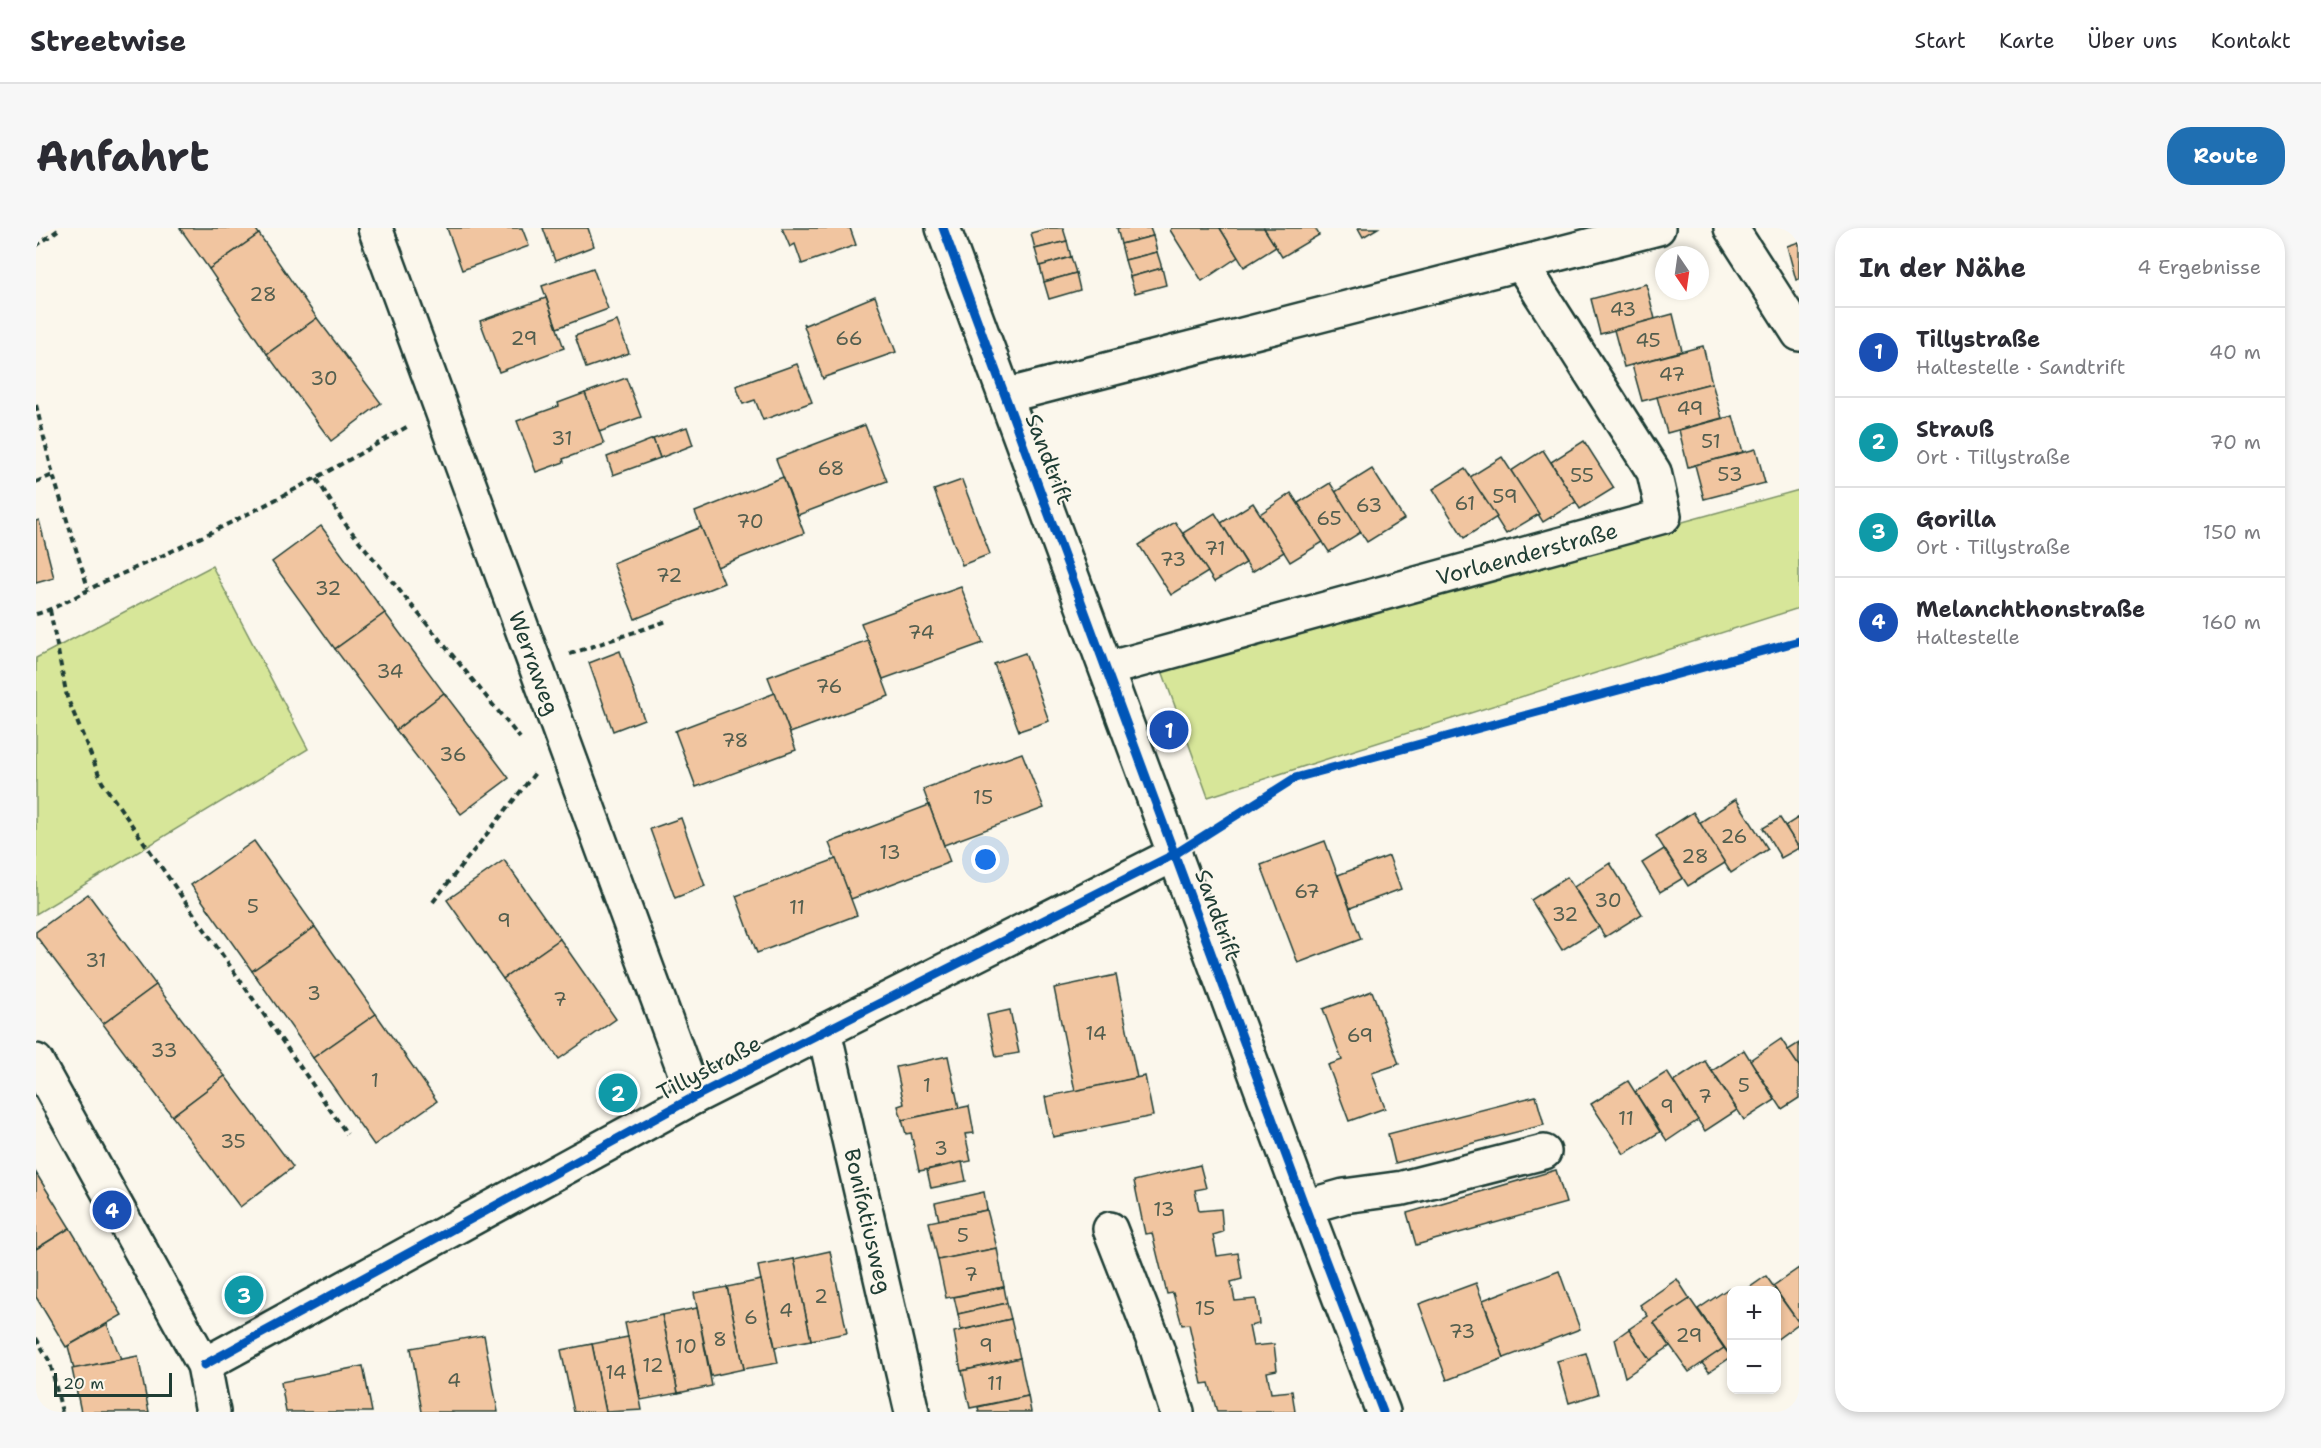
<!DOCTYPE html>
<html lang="de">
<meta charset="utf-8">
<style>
body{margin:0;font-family:"Shantell Sans",sans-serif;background:#f7f7f7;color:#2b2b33}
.controls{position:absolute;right:18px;bottom:18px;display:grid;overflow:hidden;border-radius:12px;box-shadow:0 3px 9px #0003}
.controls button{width:54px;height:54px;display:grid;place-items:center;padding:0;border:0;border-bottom:2px solid #e1e1e2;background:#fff;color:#2b2b33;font:30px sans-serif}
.compass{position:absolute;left:1619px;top:18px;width:54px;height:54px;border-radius:50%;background:#fff;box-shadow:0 3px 9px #0003;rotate:167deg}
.scale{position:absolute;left:18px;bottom:15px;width:118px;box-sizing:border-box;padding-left:6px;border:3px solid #1f3d34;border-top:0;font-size:16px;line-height:21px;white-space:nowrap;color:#1f3d34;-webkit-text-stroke:4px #fbf7ec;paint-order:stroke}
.you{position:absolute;left:950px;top:632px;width:21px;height:21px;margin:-15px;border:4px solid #fff;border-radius:50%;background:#1a73e8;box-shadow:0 0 0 9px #1a73e833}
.badge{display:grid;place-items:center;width:39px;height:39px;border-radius:50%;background:#1f6fb2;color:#fff;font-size:20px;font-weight:700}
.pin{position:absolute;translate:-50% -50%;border:3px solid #fff;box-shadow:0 2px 6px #0006}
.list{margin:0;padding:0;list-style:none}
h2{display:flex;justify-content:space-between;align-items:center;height:78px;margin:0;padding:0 24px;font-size:26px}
h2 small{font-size:20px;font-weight:400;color:#7c7c81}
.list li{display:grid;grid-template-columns:39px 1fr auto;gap:18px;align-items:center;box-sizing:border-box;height:90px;padding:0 24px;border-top:2px solid #e1e1e2}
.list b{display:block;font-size:22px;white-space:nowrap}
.list p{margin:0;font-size:20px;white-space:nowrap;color:#7c7c81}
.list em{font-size:20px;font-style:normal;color:#7c7c81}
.map{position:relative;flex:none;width:1763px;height:1184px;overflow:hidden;border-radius:24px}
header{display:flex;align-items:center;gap:36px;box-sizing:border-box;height:84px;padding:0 30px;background:#fff;border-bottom:2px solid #e1e1e2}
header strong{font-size:28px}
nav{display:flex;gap:33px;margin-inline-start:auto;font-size:21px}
.intro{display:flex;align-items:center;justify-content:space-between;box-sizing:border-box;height:144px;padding:0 36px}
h1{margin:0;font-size:42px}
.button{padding:15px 27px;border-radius:24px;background:#1f6fb2;color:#fff;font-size:21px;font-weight:700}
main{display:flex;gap:36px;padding:0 36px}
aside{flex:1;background:#fff;border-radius:24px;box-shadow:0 3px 9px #0003}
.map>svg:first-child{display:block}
.green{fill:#d7e699;stroke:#7b9266;stroke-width:1.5}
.building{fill:#f1c5a0;stroke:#1f3d34;stroke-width:1.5}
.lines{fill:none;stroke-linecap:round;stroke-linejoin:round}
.minor-casing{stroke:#1f3d34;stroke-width:38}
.path{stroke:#1f3d34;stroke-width:4;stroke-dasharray:6 4.5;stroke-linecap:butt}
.minor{stroke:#fbf7ec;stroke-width:33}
.cycleway-casing{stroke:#fbf7ec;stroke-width:13}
.cycleway{stroke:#0057b8;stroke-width:9}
.labels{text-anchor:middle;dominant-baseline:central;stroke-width:4.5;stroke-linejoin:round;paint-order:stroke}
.number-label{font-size:20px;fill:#545f4f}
.street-label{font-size:22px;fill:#1f3d34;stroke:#fbf7ec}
</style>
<header>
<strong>Streetwise</strong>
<nav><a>Start</a><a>Karte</a><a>Über uns</a><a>Kontakt</a></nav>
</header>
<div class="intro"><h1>Anfahrt</h1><a class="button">Route</a></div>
<main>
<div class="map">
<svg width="1763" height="1184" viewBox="0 0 1763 1184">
<rect width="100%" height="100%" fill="#fbf7ec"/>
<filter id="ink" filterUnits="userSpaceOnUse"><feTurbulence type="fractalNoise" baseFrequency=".0167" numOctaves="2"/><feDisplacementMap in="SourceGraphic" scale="12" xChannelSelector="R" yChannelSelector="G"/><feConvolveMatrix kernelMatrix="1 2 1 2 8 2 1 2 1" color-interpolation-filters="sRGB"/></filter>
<g filter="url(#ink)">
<g class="green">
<polygon points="1763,262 1763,380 1172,569 1124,437 1624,295 1643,295"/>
<polygon points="176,338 272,521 0,686 0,430"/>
</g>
<g class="building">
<polygon points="144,0 219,0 223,6 173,41"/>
<polygon points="411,0 486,0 493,18 426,42"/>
<polygon points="507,0 552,0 558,18 519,33"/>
<polygon points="746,0 814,0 820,17 766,36 759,16 754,19"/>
<polygon points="1013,0 1027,0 1031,13 999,21 995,5"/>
<polygon points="1081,0 1114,0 1117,8 1085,16"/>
<polygon points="1136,0 1184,0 1202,29 1166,53 1134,2"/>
<polygon points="1184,0 1228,0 1240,19 1208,39"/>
<polygon points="1228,0 1279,0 1283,7 1246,29"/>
<polygon points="1322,0 1342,0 1327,9"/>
<polygon points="223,6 281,90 231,126 173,41"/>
<polygon points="1117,8 1121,24 1089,32 1085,16"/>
<polygon points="1031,13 1035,29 1004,38 999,21"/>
<polygon points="1763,14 1763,51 1760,52 1751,18"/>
<polygon points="1121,24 1126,40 1094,49 1089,32"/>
<polygon points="1035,29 1040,45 1008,54 1004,38"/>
<polygon points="557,40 572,81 521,100 506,58"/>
<polygon points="1126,40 1130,57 1099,65 1094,49"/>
<polygon points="1040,45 1044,62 1013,71 1008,54"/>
<polygon points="1610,56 1619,91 1564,106 1555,71"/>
<polygon points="839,68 860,124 789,149 787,151 767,95 769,97"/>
<polygon points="510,70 528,120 463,144 444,93"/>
<polygon points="1637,86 1646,123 1588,139 1578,102"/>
<polygon points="281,90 345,175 295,213 231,126"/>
<polygon points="581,93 593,125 550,140 539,108"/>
<polygon points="1667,118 1676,155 1606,173 1596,137"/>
<polygon points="761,136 776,174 727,192 719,172 707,176 700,158"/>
<polygon points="590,150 605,189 563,204 549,165"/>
<polygon points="1676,155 1686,190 1631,205 1621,169"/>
<polygon points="549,165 568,216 527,231 528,234 500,244 481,193 523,178 522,175"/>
<polygon points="1697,188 1707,224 1652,239 1643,202"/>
<polygon points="829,197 851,253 762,287 740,231"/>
<polygon points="651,199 657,217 624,230 617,211"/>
<polygon points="617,211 624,230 577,247 571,229"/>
<polygon points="1548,213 1578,260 1544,281 1515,234"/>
<polygon points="1720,221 1729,255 1668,271 1659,237"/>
<polygon points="1507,222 1540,274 1507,294 1475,243"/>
<polygon points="1466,229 1503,286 1470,306 1434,249"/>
<polygon points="1336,241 1368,291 1331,314 1299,264"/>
<polygon points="1429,241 1461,289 1428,310 1397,261"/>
<polygon points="747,249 768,305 681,339 659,284"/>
<polygon points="926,252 954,326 926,337 898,262"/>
<polygon points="1294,255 1325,304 1293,324 1262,275"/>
<polygon points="1255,265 1287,314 1254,334 1224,286"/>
<polygon points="1217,275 1248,324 1216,344 1185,295"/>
<polygon points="1179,285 1210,335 1178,354 1147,305"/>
<polygon points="3,292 18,350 0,355 0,293"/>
<polygon points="1139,294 1172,344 1135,367 1103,317"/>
<polygon points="285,298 349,385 299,421 236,334"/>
<polygon points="665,299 688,355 599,391 577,335"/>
<polygon points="925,359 947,415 847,451 825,395"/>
<polygon points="349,385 408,465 360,502 299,421"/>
<polygon points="832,412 853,468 754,505 732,449"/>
<polygon points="584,423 608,491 577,503 553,435"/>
<polygon points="989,425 1013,493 983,503 958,436"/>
<polygon points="408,465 473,550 425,586 360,502"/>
<polygon points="739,465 760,522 660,559 639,503"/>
<polygon points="986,525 1008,580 908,617 887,561"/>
<polygon points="1700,571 1732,621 1695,645 1663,595"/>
<polygon points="893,577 914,634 815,671 793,615"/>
<polygon points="1657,584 1689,635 1652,658 1620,608"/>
<polygon points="1763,589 1763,621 1749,598"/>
<polygon points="645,590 669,658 639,670 614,601"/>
<polygon points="1744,590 1763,620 1745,630 1727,600"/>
<polygon points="218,613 279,699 216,743 155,657"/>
<polygon points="1289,613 1325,711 1262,735 1225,637"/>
<polygon points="1628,621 1647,650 1624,664 1606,635"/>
<polygon points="1353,628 1365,661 1314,680 1302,647"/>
<polygon points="800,631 821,687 721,725 700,668"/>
<polygon points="468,632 524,711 467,751 411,672"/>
<polygon points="1574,635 1606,686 1569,709 1538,659"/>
<polygon points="1531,649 1563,699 1526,722 1495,672"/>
<polygon points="52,666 120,757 67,796 0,708 0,704"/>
<polygon points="279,699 340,786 277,830 216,743"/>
<polygon points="524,711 580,791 523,831 467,751"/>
<polygon points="1080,747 1101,850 1039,863 1018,760"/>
<polygon points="120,757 189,848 136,888 67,796"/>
<polygon points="1336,763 1363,836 1336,845 1349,880 1313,893 1292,837 1306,832 1287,781"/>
<polygon points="974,782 983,825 960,829 951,787"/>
<polygon points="340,786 401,873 338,917 277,830"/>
<polygon points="1745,811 1763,838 1763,870 1746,881 1714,832"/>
<polygon points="1763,815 1763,838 1752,822"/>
<polygon points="1708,822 1739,872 1708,892 1676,843"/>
<polygon points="912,828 923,880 866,892 862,878 868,876 860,839"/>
<polygon points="1669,833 1701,882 1669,903 1637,854"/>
<polygon points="1631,844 1662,892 1631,913 1599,864"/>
<polygon points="189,848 257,939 204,979 136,888"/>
<polygon points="1109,848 1117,888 1017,909 1009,869"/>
<polygon points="1592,853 1624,904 1588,926 1555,876"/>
<polygon points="1500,868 1508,897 1359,935 1352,906"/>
<polygon points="933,878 938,905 929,906 935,933 883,943 875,905 870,906 866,892"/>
<polygon points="926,934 930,953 895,960 891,942"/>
<polygon points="1164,937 1170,960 1159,962 1163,983 1185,981 1187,1004 1177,1007 1181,1028 1202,1025 1206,1051 1195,1054 1199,1073 1220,1071 1223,1096 1213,1098 1217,1118 1238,1116 1241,1142 1231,1144 1235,1165 1256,1163 1259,1184 1181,1184 1173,1155 1166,1156 1153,1096 1146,1097 1137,1065 1131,1066 1116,1005 1109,1006 1098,953"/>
<polygon points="1520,942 1530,975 1380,1017 1371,985"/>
<polygon points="0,945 34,1000 0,1021"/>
<polygon points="948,964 951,982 903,992 899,975"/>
<polygon points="951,982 961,1020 902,1032 893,994"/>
<polygon points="34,1000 86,1087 30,1119 0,1069 0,1021"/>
<polygon points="961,1020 968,1059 910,1070 902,1032"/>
<polygon points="794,1023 811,1105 775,1112 758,1031"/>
<polygon points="758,1031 775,1112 739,1119 722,1038"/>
<polygon points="1763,1040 1763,1095 1737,1058"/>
<polygon points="1523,1043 1544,1101 1468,1130 1447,1072"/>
<polygon points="1730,1048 1740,1062 1710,1062"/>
<polygon points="1641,1051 1654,1071 1618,1095 1634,1118 1614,1132 1593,1101 1612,1088 1604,1077"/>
<polygon points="725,1052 742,1135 708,1141 691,1059"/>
<polygon points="1440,1055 1468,1130 1411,1152 1383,1076"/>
<polygon points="691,1059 708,1141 675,1148 658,1065"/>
<polygon points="968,1059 971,1075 922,1086 918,1069"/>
<polygon points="1693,1060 1696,1065 1695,1129 1662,1081"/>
<polygon points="1740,1063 1763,1095 1740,1112"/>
<polygon points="1654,1071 1688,1120 1653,1144 1618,1095"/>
<polygon points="971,1075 975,1091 925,1102 922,1086"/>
<polygon points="661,1080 676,1158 642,1165 626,1087"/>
<polygon points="626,1087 642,1165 605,1172 589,1095"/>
<polygon points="975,1091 984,1130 925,1143 918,1104"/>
<polygon points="71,1096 85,1131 38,1141 32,1118"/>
<polygon points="1593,1101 1614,1132 1589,1149 1579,1111"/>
<polygon points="448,1107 462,1184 386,1184 375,1120"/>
<polygon points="592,1109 606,1182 570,1184 556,1116"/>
<polygon points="556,1116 570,1184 538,1184 525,1122"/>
<polygon points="1688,1120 1695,1129 1673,1144 1666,1135"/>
<polygon points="1550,1125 1562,1166 1533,1175 1521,1133"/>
<polygon points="102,1128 113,1184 45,1184 36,1141"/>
<polygon points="984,1130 992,1168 934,1180 926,1143"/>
<polygon points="327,1138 336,1184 250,1184 245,1154"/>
<polygon points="992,1168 995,1184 943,1184 942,1179"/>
</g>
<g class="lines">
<defs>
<g id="minor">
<polyline points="339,0 658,869"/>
<polyline points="907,0 1269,979 1347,1184"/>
<polyline points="1695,0 1763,106"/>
<polyline points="969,168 1622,0"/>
<polyline points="1071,441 1628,288 1618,244 1485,35"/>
<polyline points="788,803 876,1184"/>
<polyline points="0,833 168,1137 177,1184"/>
<polyline points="1269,979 1308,968 1367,960 1508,924"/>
<polyline points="1074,1001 1121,1121 1141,1184"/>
<polyline points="168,1137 658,869 1139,626"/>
</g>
</defs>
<use href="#minor" class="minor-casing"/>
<g class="path">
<polyline points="0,18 25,0"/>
<polyline points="0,177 17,247 52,360"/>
<polyline points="281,251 306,292 484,510"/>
<polyline points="0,254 17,247"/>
<polyline points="14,382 31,469 66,554 311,906"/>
<path d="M0 386C26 379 49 362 74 351 178 306 276 254 374 197"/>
<polyline points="534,426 631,393"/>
<polyline points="397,674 499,545"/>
<polyline points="0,1110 14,1134 26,1184"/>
</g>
<use href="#minor" class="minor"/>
<defs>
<g id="cycleway">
<polyline points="907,0 1269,979 1347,1184"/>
<polyline points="168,1137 658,869 1139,626 1259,550 1763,413"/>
</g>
</defs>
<use href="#cycleway" class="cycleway-casing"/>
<use href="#cycleway" class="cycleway"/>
</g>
</g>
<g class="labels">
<g class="number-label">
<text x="227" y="66">28</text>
<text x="1587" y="81">43</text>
<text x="488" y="110">29</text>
<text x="813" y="110">66</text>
<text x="1612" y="112">45</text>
<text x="1636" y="146">47</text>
<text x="288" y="150">30</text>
<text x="1654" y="180">49</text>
<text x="526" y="210">31</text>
<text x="1675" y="213">51</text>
<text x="795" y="240">68</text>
<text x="1694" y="246">53</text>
<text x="1546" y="247">55</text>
<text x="1469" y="268">59</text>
<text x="1429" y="275">61</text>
<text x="1333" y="277">63</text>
<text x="1293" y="290">65</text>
<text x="714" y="293">70</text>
<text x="1179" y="320">71</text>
<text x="1137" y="331">73</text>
<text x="633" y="347">72</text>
<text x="292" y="360">32</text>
<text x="885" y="404">74</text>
<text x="354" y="443">34</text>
<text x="793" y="458">76</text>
<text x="699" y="512">78</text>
<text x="417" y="526">36</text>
<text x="947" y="569">15</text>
<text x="1698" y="608">26</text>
<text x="854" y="624">13</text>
<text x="1659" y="628">28</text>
<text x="1271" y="663">67</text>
<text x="1572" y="672">30</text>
<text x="217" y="678">5</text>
<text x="761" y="679">11</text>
<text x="1529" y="686">32</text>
<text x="468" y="692">9</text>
<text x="60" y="732">31</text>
<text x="278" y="765">3</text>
<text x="524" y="771">7</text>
<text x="1060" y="805">14</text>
<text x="1324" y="807">69</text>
<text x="128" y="822">33</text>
<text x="339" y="852">1</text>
<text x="891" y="857">1</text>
<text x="1708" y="857">5</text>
<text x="1669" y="868">7</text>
<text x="1631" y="878">9</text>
<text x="1590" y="890">11</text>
<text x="197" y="913">35</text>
<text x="905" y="920">3</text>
<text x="1128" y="981">13</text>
<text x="927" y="1007">5</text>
<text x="935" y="1046">7</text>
<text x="785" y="1068">2</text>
<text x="1169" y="1080">15</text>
<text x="750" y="1082">4</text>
<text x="715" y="1089">6</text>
<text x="1426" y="1103">73</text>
<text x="1653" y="1107">29</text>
<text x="684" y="1111">8</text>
<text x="950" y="1117">9</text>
<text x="650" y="1118">10</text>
<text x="617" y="1137">12</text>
<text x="580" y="1144">14</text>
<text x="418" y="1152">4</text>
<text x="959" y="1155">11</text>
</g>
<g class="street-label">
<text transform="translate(1013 231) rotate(69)">Sandtrift</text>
<text transform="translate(1491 326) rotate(-15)">Vorlaenderstraße</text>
<text transform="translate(498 435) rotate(70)">Werraweg</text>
<text transform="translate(1182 687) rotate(70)">Sandtrift</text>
<text transform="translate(673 840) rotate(-28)">Tillystraße</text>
<text transform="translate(832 993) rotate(77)">Bonifatiusweg</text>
</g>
</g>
</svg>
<div class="controls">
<button>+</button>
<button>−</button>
</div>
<svg class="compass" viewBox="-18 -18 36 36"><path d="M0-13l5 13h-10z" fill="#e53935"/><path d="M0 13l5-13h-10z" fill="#7c7c81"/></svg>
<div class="scale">20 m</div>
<div class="you"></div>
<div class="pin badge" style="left:1133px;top:502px;background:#1a4fb4">1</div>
<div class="pin badge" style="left:582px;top:865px;background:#0f9aa8">2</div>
<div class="pin badge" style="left:208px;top:1067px;background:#0f9aa8">3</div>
<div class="pin badge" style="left:76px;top:982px;background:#1a4fb4">4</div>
</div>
<aside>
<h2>In der Nähe<small>4 Ergebnisse</small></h2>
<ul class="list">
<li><span class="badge" style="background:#1a4fb4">1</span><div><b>Tillystraße</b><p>Haltestelle · Sandtrift</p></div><em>40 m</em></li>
<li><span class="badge" style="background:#0f9aa8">2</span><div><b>Strauß</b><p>Ort · Tillystraße</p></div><em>70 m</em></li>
<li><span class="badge" style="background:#0f9aa8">3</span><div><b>Gorilla</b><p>Ort · Tillystraße</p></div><em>150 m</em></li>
<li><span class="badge" style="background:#1a4fb4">4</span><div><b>Melanchthonstraße</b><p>Haltestelle</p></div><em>160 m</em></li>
</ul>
</aside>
</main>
